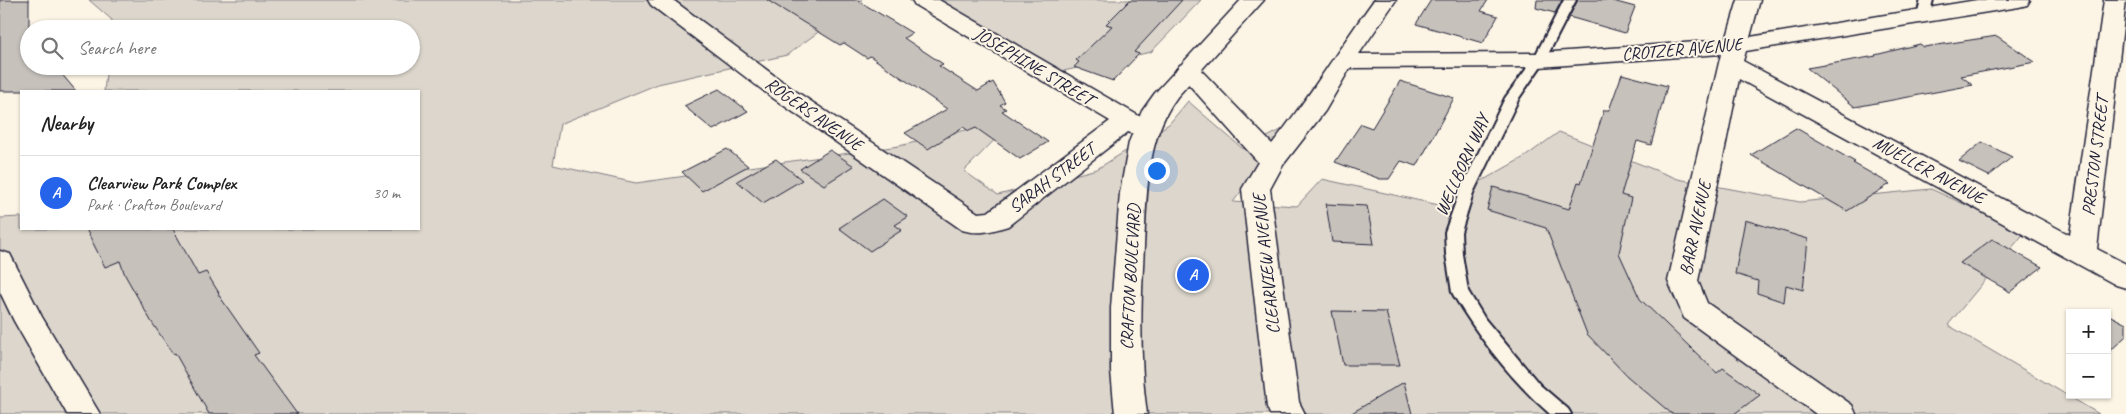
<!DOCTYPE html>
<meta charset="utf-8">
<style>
body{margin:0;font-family:Caveat,sans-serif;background:#f6f6f6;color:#222}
.controls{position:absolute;right:15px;bottom:15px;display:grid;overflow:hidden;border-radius:0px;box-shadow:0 1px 4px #0004}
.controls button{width:45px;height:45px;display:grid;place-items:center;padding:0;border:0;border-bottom:1px solid #e0e0e0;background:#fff;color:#222;font:25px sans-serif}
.you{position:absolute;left:1156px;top:170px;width:18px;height:18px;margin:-12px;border:4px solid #fff;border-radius:50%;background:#1a73e8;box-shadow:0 0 0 8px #1a73e833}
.badge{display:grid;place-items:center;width:32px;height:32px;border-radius:50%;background:#2563eb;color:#fff;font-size:16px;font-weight:700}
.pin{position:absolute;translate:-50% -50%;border:2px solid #fff;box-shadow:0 1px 5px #0006}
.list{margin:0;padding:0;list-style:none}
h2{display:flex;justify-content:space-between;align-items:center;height:65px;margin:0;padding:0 20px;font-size:21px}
h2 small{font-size:16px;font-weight:400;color:#767676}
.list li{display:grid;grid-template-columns:32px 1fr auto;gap:15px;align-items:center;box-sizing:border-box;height:75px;padding:0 20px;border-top:1px solid #e0e0e0}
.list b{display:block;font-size:19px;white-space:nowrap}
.list p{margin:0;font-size:16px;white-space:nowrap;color:#767676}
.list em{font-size:16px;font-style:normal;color:#767676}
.icon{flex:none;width:28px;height:28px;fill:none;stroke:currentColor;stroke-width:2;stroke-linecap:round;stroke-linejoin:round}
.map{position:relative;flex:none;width:2126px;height:414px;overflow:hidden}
.search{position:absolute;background:#fff;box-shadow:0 1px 4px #0004;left:20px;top:20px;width:400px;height:55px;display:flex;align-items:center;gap:12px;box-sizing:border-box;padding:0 18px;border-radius:28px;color:#767676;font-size:19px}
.panel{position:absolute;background:#fff;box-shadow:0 1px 4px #0004;left:20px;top:90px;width:400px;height:140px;border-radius:0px}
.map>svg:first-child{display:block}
.green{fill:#dcd6cc;stroke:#7f7c84}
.building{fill:#c6c1bb;stroke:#22223b}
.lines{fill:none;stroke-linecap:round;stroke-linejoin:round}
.lane-casing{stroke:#22223b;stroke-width:4}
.street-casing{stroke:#22223b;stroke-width:3}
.secondary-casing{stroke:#22223b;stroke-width:3}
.lane{fill:#fcf5e5;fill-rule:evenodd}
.street{fill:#fcf5e5;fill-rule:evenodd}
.secondary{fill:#fcf5e5;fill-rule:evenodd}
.labels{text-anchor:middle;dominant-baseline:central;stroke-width:4;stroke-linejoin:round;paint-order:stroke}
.street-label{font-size:18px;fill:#22223b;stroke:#fcf5e5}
</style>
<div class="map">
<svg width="2126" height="414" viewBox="0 0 2126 414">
<rect width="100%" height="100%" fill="#fcf5e5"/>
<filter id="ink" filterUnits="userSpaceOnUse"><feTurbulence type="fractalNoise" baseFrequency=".02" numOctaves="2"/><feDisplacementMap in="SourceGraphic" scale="10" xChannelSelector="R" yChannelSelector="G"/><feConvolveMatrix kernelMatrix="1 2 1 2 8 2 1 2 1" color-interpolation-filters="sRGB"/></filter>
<g filter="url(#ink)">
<g class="green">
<polygon points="89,0 862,0 787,55 658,84 560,124 553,165 636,183 899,146 1016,118 964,171 998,195 1097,169 1169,124 1188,101 1243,149 1301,120 1250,180 1233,202 1297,206 1322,179 1439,205 1526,156 1559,132 1678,179 1800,202 1931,189 2025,232 1948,325 2099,414 0,414 0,218 21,217 21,229 419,229 419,91 104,91 107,66 411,66 411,29 111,29 112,20"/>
<polygon points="909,0 1201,0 1151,52 1036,77"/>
</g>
<g class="building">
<polygon points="0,0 29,0 29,66 55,66 76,91 0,91"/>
<polygon points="767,0 857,0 912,33 904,38 943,64 939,66 978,91 993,82 1005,102 1000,105 1006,109 1002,111 1048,142 1020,159 976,128 969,131 963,127 928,149 905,133 947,109 870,56 867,58 844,43 840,45"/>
<polygon points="1130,0 1182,0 1134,52 1139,54 1113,81 1074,67 1079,62 1076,60 1112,26 1106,24"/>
<polygon points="1431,0 1488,0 1481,11 1498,16 1483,43 1416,24"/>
<polygon points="1537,0 1562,0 1555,13 1536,8"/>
<polygon points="1578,0 1609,0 1635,7 1625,33 1569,17"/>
<polygon points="1997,36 2035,62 1961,76 1973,85 1855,107 1807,68 1876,56 1875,55 1920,44 1924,47"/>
<polygon points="1622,74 1667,86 1651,145 1637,141 1621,195 1631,198 1619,253 1640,299 1717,373 1723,368 1760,395 1734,414 1672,414 1627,376 1587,334 1546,228 1487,210 1493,187 1569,209 1578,182 1581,183 1604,110 1609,110"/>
<polygon points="1400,81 1454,98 1417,166 1401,161 1389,179 1380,179 1335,162 1361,124 1372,128"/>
<polygon points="719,89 748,111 713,130 684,106"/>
<polygon points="1796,128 1855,162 1853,163 1890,184 1847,211 1751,155"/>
<polygon points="1982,142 2012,157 1989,176 1959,161"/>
<polygon points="727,149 748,166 702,191 682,172"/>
<polygon points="830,150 854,166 824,185 800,169"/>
<polygon points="776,159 802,180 763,203 737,181"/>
<polygon points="883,199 908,217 895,225 902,230 870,251 839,228"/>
<polygon points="1326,204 1367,206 1374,244 1332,242"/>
<polygon points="1745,220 1808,239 1803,290 1786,285 1784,302 1757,293 1758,281 1735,274"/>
<polygon points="86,229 173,229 198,275 206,272 219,293 218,294 259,353 254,355 297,414 209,414 175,353 173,354 151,321 125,275 120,261 105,267"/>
<polygon points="1992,239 2042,267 2010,292 1960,263"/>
<polygon points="1332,311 1386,312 1400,365 1343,365"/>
<polygon points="2107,314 2126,324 2126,336 2107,354"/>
<polygon points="1404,382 1412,414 1350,414"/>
</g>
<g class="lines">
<defs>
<g id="lane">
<path d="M1564 0H1576L1545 60 1519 98 1473 193 1461 232 1462 254 1468 291 1485 319 1540 385 1568 409 1571 414H1550C1512 381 1480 339 1454 296L1452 292 1446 254 1445 232 1459 193 1505 98 1533 60Z"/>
<polygon points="1921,0 1933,0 1929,15 1923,19 1917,15"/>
</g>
<g id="street">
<path d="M648 0H673L791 88 978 213 988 212 1110 121 915 5 912 0H939L1151 123 1155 129 1151 135 1142 137 1128 132 1008 226C992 231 979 235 962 230L773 98 651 5Z"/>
<path d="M1374 0H1396L1359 54 1539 53 1726 40 1738 0H1760L1750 37 1977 0H2030L2027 5 2019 7 1746 51 1743 61 2070 235 2104 0H2126L2097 249 2126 264V288L2116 285 1739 79 1698 281 1707 303 1852 405 1856 414H1816L1684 318 1668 281 1721 54 1539 67 1350 68 1325 111 1283 165 1270 189 1299 402 1305 414H1270L1267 407 1242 189 1258 162 1176 70 1180 65 1188 63 1196 65 1272 144C1309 98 1339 48 1374 0Z"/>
<polygon points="0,251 10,254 42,317 100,414 67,414 14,321 0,292"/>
</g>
<path id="secondary" d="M1241 0H1264L1177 97C1145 140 1147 197 1144 247 1141 303 1139 358 1147 414H1115L1111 371V308L1120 193 1129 142 1142 111 1155 93Z"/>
</defs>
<use href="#lane" class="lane-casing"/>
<use href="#street" class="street-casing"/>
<use href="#secondary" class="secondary-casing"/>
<use href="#lane" class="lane"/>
<use href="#street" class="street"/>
<use href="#secondary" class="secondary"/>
</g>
</g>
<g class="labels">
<g class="street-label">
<text transform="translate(1682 49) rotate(-5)">CROTZER AVENUE</text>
<text transform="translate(1034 66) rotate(31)">JOSEPHINE STREET</text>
<text transform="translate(814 114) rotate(35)">ROGERS AVENUE</text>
<text transform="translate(2095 156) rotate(-83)">PRESTON STREET</text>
<text transform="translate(1462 165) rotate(-66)">WELLBORN WAY</text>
<text transform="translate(1929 170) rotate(28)">MUELLER AVENUE</text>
<text transform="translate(1052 178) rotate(-37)">SARAH STREET</text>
<text transform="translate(1695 228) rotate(-78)">BARR AVENUE</text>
<text transform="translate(1266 264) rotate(-96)">CLEARVIEW AVENUE</text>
<text transform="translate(1130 277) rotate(-87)">CRAFTON BOULEVARD</text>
</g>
</g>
</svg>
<div class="controls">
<button>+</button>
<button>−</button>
</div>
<div class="you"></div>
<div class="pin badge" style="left:1193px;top:275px">A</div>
<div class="search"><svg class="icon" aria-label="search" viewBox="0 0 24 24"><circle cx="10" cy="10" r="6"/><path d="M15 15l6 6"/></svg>Search here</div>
<section class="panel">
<h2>Nearby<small></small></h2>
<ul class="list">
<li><span class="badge">A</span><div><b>Clearview Park Complex</b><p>Park · Crafton Boulevard</p></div><em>30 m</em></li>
</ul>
</section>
</div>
